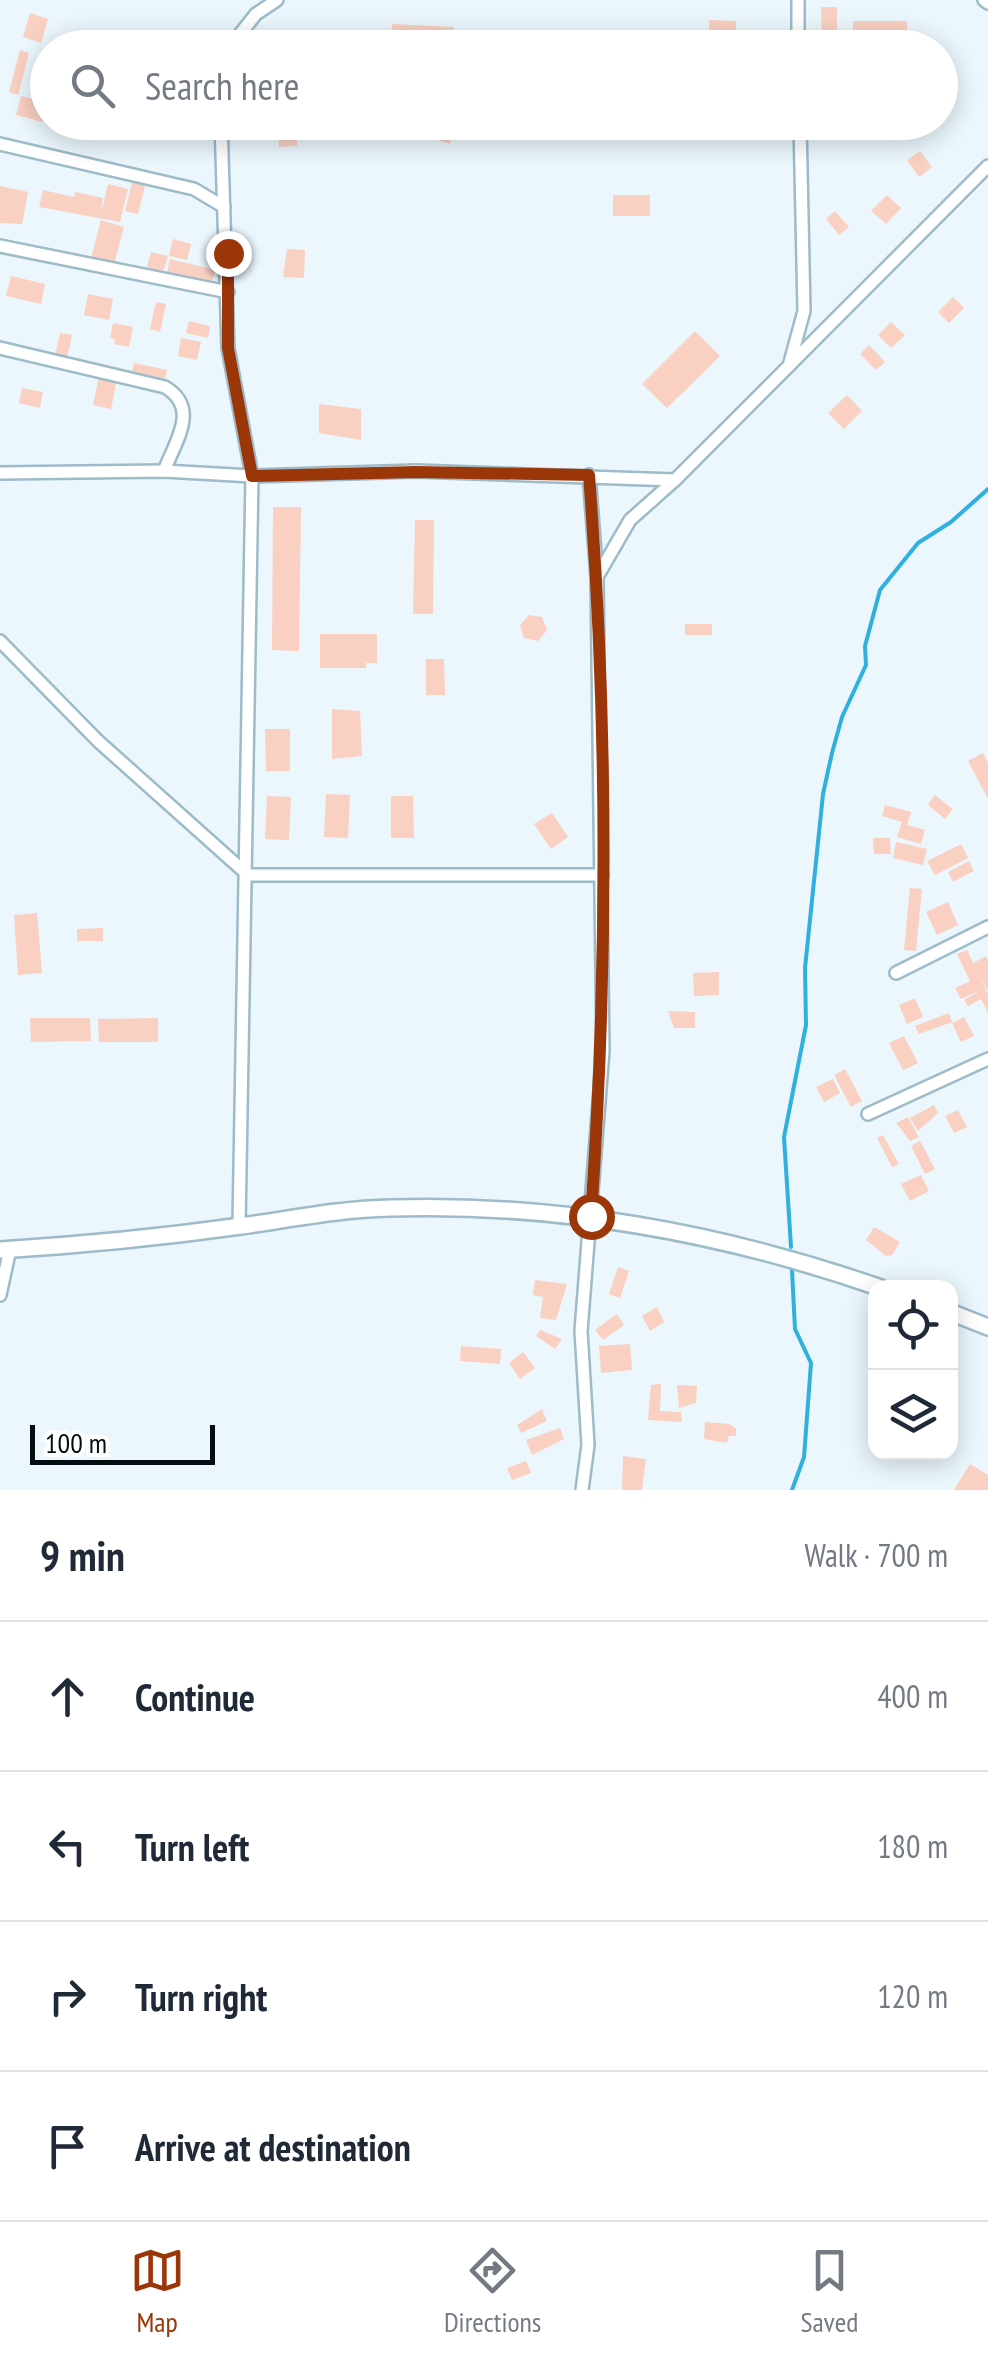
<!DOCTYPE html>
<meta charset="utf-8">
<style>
body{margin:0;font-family:"PT Sans Narrow",sans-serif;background:#f6f6f7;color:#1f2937}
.controls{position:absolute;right:30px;bottom:30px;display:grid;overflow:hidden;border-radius:20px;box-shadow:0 5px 25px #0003}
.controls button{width:90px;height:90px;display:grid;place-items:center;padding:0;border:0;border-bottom:2px solid #e0e1e3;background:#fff;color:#1f2937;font:50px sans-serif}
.scale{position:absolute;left:30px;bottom:25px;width:185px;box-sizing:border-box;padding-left:10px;border:5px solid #040d12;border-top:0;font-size:28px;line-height:35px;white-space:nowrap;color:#040d12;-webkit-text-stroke:8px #fff;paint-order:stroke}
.stop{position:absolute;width:30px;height:30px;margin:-22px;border:8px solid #9b3609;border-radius:50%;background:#fff}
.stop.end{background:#9b3609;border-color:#fff;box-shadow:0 2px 10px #0008}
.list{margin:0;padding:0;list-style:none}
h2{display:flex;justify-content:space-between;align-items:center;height:130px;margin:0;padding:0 40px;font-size:42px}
h2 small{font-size:32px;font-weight:400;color:#747a83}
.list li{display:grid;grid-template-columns:65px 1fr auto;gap:30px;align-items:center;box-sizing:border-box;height:150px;padding:0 40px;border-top:2px solid #e0e1e3}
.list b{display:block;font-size:38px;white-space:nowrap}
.list em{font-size:32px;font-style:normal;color:#747a83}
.icon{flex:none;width:55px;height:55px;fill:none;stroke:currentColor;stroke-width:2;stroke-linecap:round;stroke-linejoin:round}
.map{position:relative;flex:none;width:988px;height:1490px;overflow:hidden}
.search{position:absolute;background:#fff;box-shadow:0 5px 25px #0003;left:30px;right:30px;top:30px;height:110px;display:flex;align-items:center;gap:25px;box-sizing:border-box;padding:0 35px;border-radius:55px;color:#747a83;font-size:38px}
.sheet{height:730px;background:#fff}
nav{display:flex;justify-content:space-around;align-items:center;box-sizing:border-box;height:140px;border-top:2px solid #e0e1e3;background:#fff;font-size:28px;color:#747a83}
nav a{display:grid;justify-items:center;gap:5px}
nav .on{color:#9b3609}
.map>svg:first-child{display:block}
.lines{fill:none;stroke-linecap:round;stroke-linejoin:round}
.stream{stroke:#2fb0df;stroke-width:4}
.building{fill:#fad0c2}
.minor-casing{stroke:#9dbbc9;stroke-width:16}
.secondary-casing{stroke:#9dbbc9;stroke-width:20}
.minor{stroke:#fff;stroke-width:11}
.secondary{stroke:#fff;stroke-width:15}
.route{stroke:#9b3609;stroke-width:12}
</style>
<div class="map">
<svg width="988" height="1490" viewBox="0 0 988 1490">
<rect width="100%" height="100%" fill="#ebf7fd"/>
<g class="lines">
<g class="stream">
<polyline points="791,1247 784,1137 806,1025 805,968 823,794 832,753 842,717 866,665 865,646 880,590 918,543 951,522 988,489"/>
<polyline points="792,1270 795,1329 811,1363 804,1457 792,1490"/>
</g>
</g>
<g class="building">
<polygon points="821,7 837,7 837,37 822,39"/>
<polygon points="30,13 48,19 41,43 23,37"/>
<polygon points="709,20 736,21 736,40 709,40"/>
<polygon points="853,21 907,21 907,42 853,48"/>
<polygon points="392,24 454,27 454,48 391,48"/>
<polygon points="607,34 644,35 644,48 607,48"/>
<polygon points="20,50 29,53 18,95 9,92"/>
<polygon points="21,96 48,103 48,118 43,122 16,115"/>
<polygon points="262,122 306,122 306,131 297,131 297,146 279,147 278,130 262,130"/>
<polygon points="428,122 452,122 450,144 424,135"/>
<polygon points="920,151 932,167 919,177 907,160"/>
<polygon points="133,179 146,182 138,214 125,211"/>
<polygon points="108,184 128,189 120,222 39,207 43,190 74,197 75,192 103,198 101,214"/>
<polygon points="0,186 28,192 22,224 0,223"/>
<rect x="613" y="195" width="37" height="21"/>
<polygon points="887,195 901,208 886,224 871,211"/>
<polygon points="835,211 849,227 839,235 826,219"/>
<polygon points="101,220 124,227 114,264 91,258"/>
<polygon points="173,239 191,244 187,260 169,256"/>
<polygon points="287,249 305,250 304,278 283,277"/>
<polygon points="151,252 168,256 163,272 147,267"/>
<polygon points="170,259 215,270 211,284 167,272"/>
<polygon points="11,276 45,284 41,304 6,296"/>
<polygon points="88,294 113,299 109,320 84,315"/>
<polygon points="953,297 964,308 949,323 938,312"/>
<polygon points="156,302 166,304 160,332 150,329"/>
<polygon points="189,321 210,326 208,338 186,333"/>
<polygon points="891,322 905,335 891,348 878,335"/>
<polygon points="113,323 133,327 129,347 114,344 115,339 110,338"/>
<polygon points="695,331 720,356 667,408 642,384"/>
<polygon points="60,333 72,335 67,359 55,356"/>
<polygon points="181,338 201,342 197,360 178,356"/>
<polygon points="869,345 885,362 876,370 860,354"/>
<polygon points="134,363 167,370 165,379 132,372"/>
<polygon points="99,376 117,379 111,409 93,405"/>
<polygon points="22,388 43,392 40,408 19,403"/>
<polygon points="847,395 862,411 844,429 828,413"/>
<polygon points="319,404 361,409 361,440 319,433"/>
<polygon points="273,507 301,507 299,651 272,650"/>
<polygon points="415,520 434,520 433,614 413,614"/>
<polygon points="529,615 542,617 547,630 538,641 524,638 520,625"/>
<rect x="685" y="624" width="27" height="11"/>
<polygon points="320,634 377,634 377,663 366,663 366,668 320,668"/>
<polygon points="426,659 444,659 445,695 426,695"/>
<polygon points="332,709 360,711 362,756 332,759"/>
<polygon points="265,729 290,729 290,771 266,771"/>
<polygon points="983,753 988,763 988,799 968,761"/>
<polygon points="326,794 350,795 348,838 324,837"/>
<polygon points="935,795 953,809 945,819 928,805"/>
<polygon points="267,796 291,797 289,840 265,839"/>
<polygon points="391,796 413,796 414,838 391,838"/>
<polygon points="885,805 911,812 907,825 925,830 921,844 897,837 902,822 882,816"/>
<polygon points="552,813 568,837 551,849 534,824"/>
<polygon points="873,838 890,838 891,854 874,854"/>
<polygon points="896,842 927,849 923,865 893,858"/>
<polygon points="961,844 968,858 935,875 927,861"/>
<polygon points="969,861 974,871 953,882 948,872"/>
<polygon points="910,888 922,889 916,951 904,950"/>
<polygon points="948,902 958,925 937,935 926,912"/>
<polygon points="37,913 42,973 18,975 14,915"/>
<polygon points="103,928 103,941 77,941 77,929"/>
<polygon points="967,950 973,963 986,956 988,960 988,991 980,977 988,994 988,1013 981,999 968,1006 964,1000 981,990 961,999 955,988 970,981 957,954"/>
<polygon points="719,972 719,995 694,996 693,973"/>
<polygon points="915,998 923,1017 907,1024 899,1005"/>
<polygon points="668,1011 695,1012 695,1028 674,1028"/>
<polygon points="949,1013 952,1022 919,1034 915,1026"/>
<polygon points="964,1017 974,1036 961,1042 952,1023"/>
<polygon points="30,1018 90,1018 91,1041 31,1042"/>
<polygon points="158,1018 158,1042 99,1042 98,1019"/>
<polygon points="904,1036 918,1063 903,1070 889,1043"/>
<polygon points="845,1069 862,1101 851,1107 834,1075"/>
<polygon points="833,1079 840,1093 824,1102 816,1087"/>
<polygon points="934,1105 938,1113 918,1131 910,1118"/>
<polygon points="958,1110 967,1127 954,1133 945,1116"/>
<polygon points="908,1117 919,1137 910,1141 896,1123"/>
<polygon points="883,1135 899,1164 892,1167 877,1138"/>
<polygon points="920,1141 935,1169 925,1174 911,1146"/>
<polygon points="921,1175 929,1191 910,1201 901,1184"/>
<polygon points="874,1227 900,1242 892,1255 886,1256 866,1240"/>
<polygon points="618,1267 629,1271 620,1298 609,1294"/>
<polygon points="535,1280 567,1284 556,1320 540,1318 543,1297 533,1295"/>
<polygon points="657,1307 664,1322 650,1331 642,1316"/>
<polygon points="617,1314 624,1325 603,1340 595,1330"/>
<polygon points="540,1330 562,1339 555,1349 536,1336"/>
<polygon points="630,1344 632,1370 601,1373 599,1346"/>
<polygon points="461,1346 501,1349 500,1364 460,1361"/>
<polygon points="523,1352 535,1368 520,1379 509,1363"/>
<polygon points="661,1384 660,1411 681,1412 682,1422 648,1420 651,1385"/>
<polygon points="677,1385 697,1386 696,1403 679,1408"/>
<polygon points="542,1409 547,1421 521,1433 517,1425"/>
<polygon points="705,1422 729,1424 736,1428 736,1436 729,1436 727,1443 704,1439"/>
<polygon points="560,1428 564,1439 532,1455 526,1440"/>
<polygon points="623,1456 646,1459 642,1490 622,1490"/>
<polygon points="526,1461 531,1473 512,1480 507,1468"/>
<polygon points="970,1464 988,1475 988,1490 954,1490"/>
</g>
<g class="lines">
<defs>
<g id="minor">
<polyline points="798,0 798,48"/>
<polyline points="984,0 988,3"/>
<polyline points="229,48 256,14 277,0"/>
<polyline points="221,122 228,348 252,476 239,1226"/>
<polyline points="0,144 194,189 224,207"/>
<polyline points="0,246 228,292"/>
<path d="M0 348 165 387C200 408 176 440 164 471"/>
<polyline points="789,366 804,311 800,122"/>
<polyline points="0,473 164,471 252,476 416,471 675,480 988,166"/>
<polyline points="597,577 630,520 675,480"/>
<polyline points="0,641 98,741 248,875 602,875"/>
<polyline points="896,973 988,927"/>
<polyline points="868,1114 988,1059"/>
<polyline points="0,1295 10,1249"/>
<polyline points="582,1490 588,1445 581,1331 603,1051 597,578 589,475"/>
</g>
<g id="secondary">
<path d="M0 1250C80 1245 162 1237 241 1226 291 1219 340 1209 391 1208 560 1203 723 1233 881 1288"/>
<polyline points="950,1312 988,1327"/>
</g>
</defs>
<use href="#minor" class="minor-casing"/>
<use href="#secondary" class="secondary-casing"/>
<use href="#minor" class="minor"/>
<use href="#secondary" class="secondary"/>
</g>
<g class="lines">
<path class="route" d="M228 253V348L252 476 416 472 589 475C608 721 608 970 591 1216"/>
</g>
</svg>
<div class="controls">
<button><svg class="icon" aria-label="locate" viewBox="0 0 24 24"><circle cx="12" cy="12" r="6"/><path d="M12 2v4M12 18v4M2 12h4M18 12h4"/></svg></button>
<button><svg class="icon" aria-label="layers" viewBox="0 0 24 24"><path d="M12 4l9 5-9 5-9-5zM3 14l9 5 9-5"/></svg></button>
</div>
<div class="scale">100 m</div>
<div class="stop" style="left:591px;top:1216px"></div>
<div class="stop end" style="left:228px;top:253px"></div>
<div class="search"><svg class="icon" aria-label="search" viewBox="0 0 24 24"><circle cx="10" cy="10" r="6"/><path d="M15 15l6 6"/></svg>Search here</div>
</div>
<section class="sheet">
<h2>9 min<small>Walk · 700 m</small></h2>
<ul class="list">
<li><svg class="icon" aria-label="ahead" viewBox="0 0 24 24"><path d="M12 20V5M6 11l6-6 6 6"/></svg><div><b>Continue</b></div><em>400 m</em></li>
<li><svg class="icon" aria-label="left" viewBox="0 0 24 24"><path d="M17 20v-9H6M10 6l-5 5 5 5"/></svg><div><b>Turn left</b></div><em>180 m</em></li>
<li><svg class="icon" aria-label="right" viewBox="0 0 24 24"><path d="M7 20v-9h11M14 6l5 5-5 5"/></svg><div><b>Turn right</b></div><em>120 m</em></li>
<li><svg class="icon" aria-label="arrive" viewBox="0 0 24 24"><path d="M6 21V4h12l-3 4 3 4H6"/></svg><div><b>Arrive at destination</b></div></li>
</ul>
</section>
<nav>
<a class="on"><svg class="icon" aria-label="map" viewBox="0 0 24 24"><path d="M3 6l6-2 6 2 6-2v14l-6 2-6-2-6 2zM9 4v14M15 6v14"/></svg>Map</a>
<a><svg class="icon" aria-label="directions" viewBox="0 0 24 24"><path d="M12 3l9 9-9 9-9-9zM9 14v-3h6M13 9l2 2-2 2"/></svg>Directions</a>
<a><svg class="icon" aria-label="saved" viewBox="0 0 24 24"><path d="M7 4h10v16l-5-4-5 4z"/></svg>Saved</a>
</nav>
